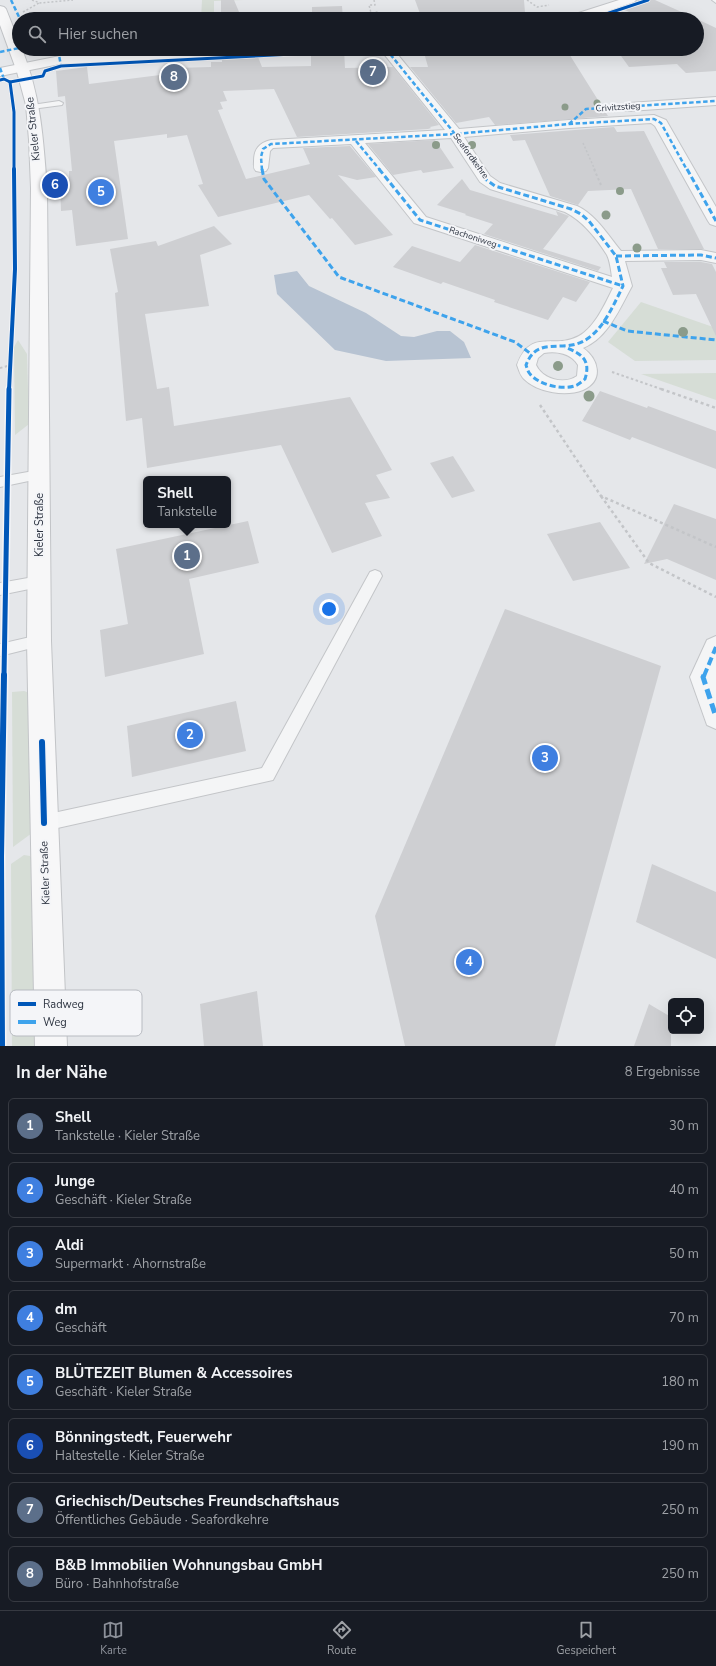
<!DOCTYPE html>
<html lang="de">
<meta charset="utf-8">
<style>
body{margin:0;font-family:"Nunito Sans",sans-serif;background:#20242c;color:#f1f3f6}
.controls{position:absolute;right:12px;bottom:12px;display:grid;overflow:hidden;border-radius:6px;box-shadow:0 4px 16px #0002}
.controls button{width:36px;height:36px;display:grid;place-items:center;padding:0;border:0;border-bottom:1px solid #363941;background:#171b24;color:#f1f3f6;font:20px sans-serif}
.you{position:absolute;left:329px;top:609px;width:14px;height:14px;margin:-10px;border:3px solid #fff;border-radius:50%;background:#1a73e8;box-shadow:0 0 0 6px #1a73e833}
.badge{display:grid;place-items:center;width:26px;height:26px;border-radius:50%;background:#8c9099;color:#fff;font-size:13px;font-weight:700}
.pin{position:absolute;translate:-50% -50%;border:2px solid #fff;box-shadow:0 1px 4px #0006}
.popup{position:absolute;left:143px;top:476px;width:88px;height:52px;box-sizing:border-box;display:grid;place-content:center;border-radius:6px;background:#171b24;filter:drop-shadow(0 1px 3px #0005);font-size:13px;white-space:nowrap;color:#9ea1a6}
.popup b{font-size:15px;color:#f1f3f6}
.popup::after{content:'';position:absolute;left:50%;top:100%;margin-left:-8px;border:8px solid transparent;border-top-color:#171b24}
.list{margin:0;padding:0;list-style:none}
h2{display:flex;justify-content:space-between;align-items:center;height:52px;margin:0;padding:0 16px;font-size:17px}
h2 small{font-size:13px;font-weight:400;color:#9ea1a6}
.list li{display:grid;grid-template-columns:26px 1fr auto;gap:12px;align-items:center;box-sizing:border-box;height:56px;margin:0 8px 8px;padding:0 8px;border:1px solid #363941;border-radius:6px}
.list b{display:block;font-size:15px;white-space:nowrap}
.list p{margin:0;font-size:13px;white-space:nowrap;color:#9ea1a6}
.list em{font-size:13px;font-style:normal;color:#9ea1a6}
.icon{flex:none;width:22px;height:22px;fill:none;stroke:currentColor;stroke-width:2;stroke-linecap:round;stroke-linejoin:round}
.map{position:relative;flex:none;width:716px;height:1046px;overflow:hidden}
.search{position:absolute;background:#171b24;box-shadow:0 4px 16px #0002;left:12px;right:12px;top:12px;height:44px;display:flex;align-items:center;gap:10px;box-sizing:border-box;padding:0 14px;border-radius:22px;color:#9ea1a6;font-size:15px}
.sheet{height:564px;background:#171b24}
nav{display:flex;justify-content:space-around;align-items:center;box-sizing:border-box;height:56px;border-top:1px solid #363941;background:#171b24;font-size:11px;color:#9ea1a6}
nav a{display:grid;justify-items:center;gap:2px}
nav .on{color:#8c9099}
.map>svg:first-child{display:block}
.green{fill:#d6ddd6}
.water{fill:#b7c3d2}
.building{fill:#cecfd2}
.lines{fill:none;stroke-linecap:round;stroke-linejoin:round}
.lane-casing{stroke:#c3c5c8;stroke-width:2}
.street-casing{stroke:#c3c5c8;stroke-width:2}
.secondary-casing{stroke:#c3c5c8;stroke-width:2}
.primary-casing{stroke:#c2c4c7;stroke-width:2}
.path-far3{stroke:#c3c5c8;stroke-width:1.5;stroke-dasharray:2 2;stroke-linecap:butt}
.path-far2{stroke:#c3c5c8;stroke-width:2;stroke-dasharray:2.5 2.5;stroke-linecap:butt}
.path-far1{stroke:#c3c5c8;stroke-width:2.5;stroke-dasharray:3 3;stroke-linecap:butt}
.path{stroke:#c3c5c8;stroke-width:3;stroke-dasharray:4 4;stroke-linecap:butt}
.lane{fill:#f4f5f6;fill-rule:evenodd}
.street{fill:#f4f5f6;fill-rule:evenodd}
.secondary{fill:#f7f7f8;fill-rule:evenodd}
.primary{fill:#f7f7f8;fill-rule:evenodd}
.quiet-far3{stroke:#3ea3ec;stroke-width:2.5;stroke-dasharray:4.5 2.5;stroke-linecap:butt}
.quiet-far2{stroke:#3ea3ec;stroke-width:3;stroke-dasharray:6 3;stroke-linecap:butt}
.quiet-far1{stroke:#3ea3ec;stroke-width:4;stroke-dasharray:8 4;stroke-linecap:butt}
.quiet{stroke:#3ea3ec;stroke-width:5;stroke-dasharray:10 5;stroke-linecap:butt}
.cycleway-far3-casing{stroke:#f4f5f8;stroke-width:4.5}
.cycleway-far2-casing{stroke:#f4f5f8;stroke-width:6}
.cycleway-far1-casing{stroke:#f4f5f8;stroke-width:8}
.cycleway-casing{stroke:#f4f5f8;stroke-width:9}
.cycleway-far3{stroke:#0057b8;stroke-width:3}
.cycleway-far2{stroke:#0057b8;stroke-width:4}
.cycleway-far1{stroke:#0057b8;stroke-width:5}
.cycleway{stroke:#0057b8;stroke-width:6}
.tree{fill:#8b9b8a}
.labels{text-anchor:middle;dominant-baseline:central;stroke-width:4;stroke-linejoin:round;paint-order:stroke}
.far-street-label{font-size:9px;fill:#2d3441;stroke:#f4f5f8}
.street-label{font-size:11px;fill:#2d3441;stroke:#f4f5f8}
.key{fill:#f4f5f8;stroke:#b8bbc1;stroke-width:1}
.key-label{font-size:11px;fill:#2d3441}
</style>
<div class="map">
<svg width="716" height="1046" viewBox="0 0 716 1046">
<rect width="100%" height="100%" fill="#e5e7ea"/>
<g class="green">
<polygon points="202,0 244,0 214,1 214,19 201,19"/>
<polygon points="641,302 716,328 716,360 635,361 608,342"/>
<polygon points="18,340 27,354 29,424 15,435 14,347"/>
<polygon points="716,373 716,400 641,374"/>
<polygon points="24,691 30,693 32,833 13,847 12,692"/>
<polygon points="24,855 30,856 34,862 34,1046 12,1046 11,864"/>
</g>
<polygon class="water" points="297,271 309,286 366,313 401,336 414,337 437,331 450,331 464,342 471,358 386,361 335,350 277,294 274,275"/>
<g class="building">
<polygon points="221,0 234,0 242,19 221,19"/>
<polygon points="415,0 524,0 525,13 488,19 422,19"/>
<polygon points="638,0 655,0 697,19 643,19 621,8 634,3"/>
<polygon points="342,6 343,19 312,19 312,7"/>
<polygon points="697,19 716,28 716,71 686,73 677,64 629,67 616,49 697,49"/>
<polygon points="316,49 344,49 345,68 393,67 439,125 430,127 431,128 428,129 297,137 274,89 223,91 227,101 220,102 223,109 218,110 246,179 310,164 303,148 350,146 376,177 357,180 338,175 393,235 355,245 332,218 330,219 309,195 218,217 198,185 203,184 187,135 167,138 167,134 114,141 128,239 76,246 72,210 61,211 60,182 69,181 69,171 72,171 65,96 58,97 56,71 87,67 89,84 160,75 160,73 174,72 175,68 211,67 211,62 222,62 222,58 258,57 262,67 311,66 311,54 314,53"/>
<polygon points="423,49 566,49 608,116 495,125 489,117 456,123 410,67 428,67"/>
<polygon points="614,127 617,132 644,131 704,249 658,249 631,189 588,191 578,205 550,196 525,140 513,141 510,135"/>
<polygon points="435,140 454,168 423,173 421,170 393,175 368,144"/>
<polygon points="462,179 470,190 558,216 556,211 569,216 543,249 601,267 598,271 484,234 493,224 465,215 466,214 437,205"/>
<polygon points="214,226 232,244 200,255 209,306 145,314 157,389 169,387 174,426 350,397 392,470 376,475 390,498 365,503 382,536 332,553 281,445 147,468 142,418 126,421 115,293 118,292 110,249 156,241 158,246"/>
<polygon points="475,245 590,282 576,302 563,297 548,320 494,302 495,300 443,282 441,284 393,267 412,246 460,262"/>
<polygon points="664,262 701,262 712,264 716,272 716,336 696,294 673,295 661,268 667,268"/>
<polygon points="600,391 647,408 648,406 716,431 716,469 632,437 630,440 582,421"/>
<polygon points="453,456 475,491 452,498 430,463"/>
<polygon points="674,504 716,519 716,580 667,559 644,564"/>
<polygon points="248,521 259,563 189,579 204,654 105,677 100,630 128,624 116,549"/>
<polygon points="600,522 630,568 573,581 547,534"/>
<polygon points="505,609 661,666 555,1046 405,1046 375,916"/>
<polygon points="236,701 246,751 132,777 127,726"/>
<polygon points="652,864 716,892 716,959 636,922"/>
<polygon points="257,991 263,1046 204,1046 200,1004"/>
<polygon points="649,1004 671,1017 671,1046 634,1046"/>
</g>
<g class="lines">
<defs>
<g id="lane">
<polygon points="712,0 716,0 716,3"/>
<polygon points="59,101 63,103 62,105 32,109 28,107 32,105"/>
<polygon points="39,470 43,472 45,475 43,478 0,487 0,477"/>
<polygon points="375,570 380,572 382,576 273,780 44,831 38,829 36,823 38,817 44,815 262,768 370,572"/>
<polygon points="39,576 44,578 46,582 44,586 0,595 0,583"/>
<polygon points="39,635 44,637 46,641 44,645 0,656 0,644"/>
</g>
<g id="street">
<path d="M380 49H393L459 129 569 120 654 115 666 120 716 207V226L710 224 708 221 655 126 651 123 569 128 464 137 490 176 500 183 577 206C596 215 607 234 621 251L701 250 716 253V263L701 260 625 261 632 286C620 308 608 338 583 348 599 359 604 381 583 390 565 397 537 392 524 379 520 375 519 370 517 365 531 327 553 350 579 336 595 327 605 304 613 288L414 223 351 144 273 148 270 151 268 168 266 171 261 172 256 171C253 168 254 166 254 161 254 149 259 143 271 140L445 130ZM451 138 480 182 490 189 565 212C583 221 597 239 607 255 610 261 611 270 612 277L426 217 365 143ZM544 353C556 351 571 353 578 365L577 376C564 385 542 379 536 365L538 358Z"/>
<polygon points="716,97 716,105 629,111 624,110 622,107 624,104 629,103"/>
<polygon points="716,636 716,729 707,725 690,677 707,640"/>
</g>
<g id="secondary">
<polygon points="619,0 636,0 634,2 585,19 567,19 569,16"/>
<polygon points="224,49 315,49 313,52 309,53 60,64 0,76 0,68 60,56"/>
</g>
<path id="primary" d="M0 6 4 7 6 9 19 42V49H22C41 98 43 136 47 188L51 641 67 1046H35L27 641 31 188 29 140 26 105 17 72 0 25Z"/>
</defs>
<use href="#lane" class="lane-casing"/>
<use href="#street" class="street-casing"/>
<use href="#secondary" class="secondary-casing"/>
<use href="#primary" class="primary-casing"/>
<g class="path-far3">
<polyline points="32,0 40,3 73,0"/>
<polyline points="374,0 375,5 369,5 371,13 378,12 381,19"/>
<polyline points="527,0 537,7 549,5"/>
<polyline points="23,12 39,3"/>
<polyline points="583,143 595,170"/>
</g>
<g class="path-far2">
<polyline points="594,169 601,185"/>
<polyline points="0,368 11,365"/>
<polyline points="612,372 664,390"/>
<polyline points="10,390 12,336"/>
</g>
<g class="path-far1">
<polyline points="661,389 716,408"/>
<polyline points="540,405 601,496 716,547"/>
<polyline points="8,461 10,389"/>
<polyline points="601,496 649,563 716,597"/>
<polyline points="6,567 7,502"/>
<polyline points="5,627 6,610"/>
<polyline points="5,676 5,672"/>
</g>
<polyline class="path" points="2,1046 1,857 5,675"/>
<use href="#lane" class="lane"/>
<use href="#street" class="street"/>
<use href="#secondary" class="secondary"/>
<use href="#primary" class="primary"/>
<g class="quiet-far3">
<polyline points="11,0 20,19"/>
<polyline points="41,49 59,55 61,66"/>
<polyline points="95,49 103,53"/>
<polyline points="386,49 455,134 479,170"/>
<polyline points="0,52 19,48"/>
<polyline points="0,68 4,79"/>
<polyline points="569,124 586,109 716,101"/>
<polyline points="356,141 380,170"/>
<polyline points="262,170 261,157 263,149 271,144 455,134 569,124 654,119 661,123 687,170"/>
</g>
<g class="quiet-far2">
<polyline points="262,169 264,179 339,277 515,342 531,354"/>
<polyline points="379,169 420,220 623,286"/>
<path d="M478 169 485 179 495 186 571 209 581 214 589 221 616 256 623 286C614 304 604 328 587 339 563 355 538 334 526 365 527 368 528 372 530 374 539 385 564 391 577 385 580 383 583 381 585 379 591 360 582 354 565 347"/>
<polyline points="687,169 716,221"/>
<polyline points="616,256 701,255 716,258"/>
<polyline points="603,321 627,331 716,340"/>
</g>
<polyline class="quiet-far1" points="704,676 716,647"/>
<polyline class="quiet" points="704,675 703,677 716,717"/>
<defs>
<g id="cycleway-far3">
<polyline points="591,19 648,0"/>
<polyline points="0,80 4,79 10,82 43,76 45,71 61,66 391,49"/>
<polyline points="10,82 14,112 14,170"/>
</g>
<polyline id="cycleway-far2" points="9,390 15,269 14,169"/>
<polyline id="cycleway-far1" points="4,676 9,389"/>
<g id="cycleway">
<polyline points="42,742 44,823"/>
<polyline points="2,1046 1,857 4,675"/>
</g>
</defs>
<use href="#cycleway-far3" class="cycleway-far3-casing"/>
<use href="#cycleway-far2" class="cycleway-far2-casing"/>
<use href="#cycleway-far1" class="cycleway-far1-casing"/>
<use href="#cycleway" class="cycleway-casing"/>
<use href="#cycleway-far3" class="cycleway-far3"/>
<use href="#cycleway-far2" class="cycleway-far2"/>
<use href="#cycleway-far1" class="cycleway-far1"/>
<use href="#cycleway" class="cycleway"/>
</g>
<g class="tree">
<circle cx="597" cy="103" r="3.5"/>
<circle cx="565" cy="107" r="3.5"/>
<circle cx="436" cy="145" r="4"/>
<circle cx="472" cy="145" r="4"/>
<circle cx="620" cy="191" r="4"/>
<circle cx="606" cy="215" r="4.5"/>
<circle cx="637" cy="248" r="4.5"/>
<circle cx="683" cy="332" r="5"/>
<circle cx="558" cy="366" r="5"/>
<circle cx="589" cy="396" r="5.5"/>
</g>
<g class="labels">
<g class="far-street-label">
<text transform="translate(618 107) rotate(-4)">Crivitzstieg</text>
<text transform="translate(471 156) rotate(54)">Seafordkehre</text>
<text transform="translate(473 237) rotate(18)">Rachoniweg</text>
</g>
<g class="street-label">
<text transform="translate(33 129) rotate(-96)">Kieler Straße</text>
<text transform="translate(39 525) rotate(-90)">Kieler Straße</text>
<text transform="translate(45 873) rotate(-92)">Kieler Straße</text>
</g>
</g>
<rect x="10" y="990" width="132" height="46" rx="6" class="key"/>
<rect x="18" y="1002" width="18" height="4" fill="#0057b8"/>
<rect x="18" y="1020" width="18" height="4" fill="#3ea3ec"/>
<g class="key-label">
<text x="43" y="1008">Radweg</text>
<text x="43" y="1026">Weg</text>
</g>
</svg>
<div class="controls">
<button><svg class="icon" aria-label="locate" viewBox="0 0 24 24"><circle cx="12" cy="12" r="6"/><path d="M12 2v4M12 18v4M2 12h4M18 12h4"/></svg></button>
</div>
<div class="you"></div>
<div class="pin badge" style="left:187px;top:556px;background:#5c6f8a">1</div>
<div class="popup"><b>Shell</b>Tankstelle</div>
<div class="pin badge" style="left:190px;top:735px;background:#3f7fe0">2</div>
<div class="pin badge" style="left:545px;top:758px;background:#3f7fe0">3</div>
<div class="pin badge" style="left:469px;top:962px;background:#3f7fe0">4</div>
<div class="pin badge" style="left:101px;top:192px;background:#3f7fe0">5</div>
<div class="pin badge" style="left:55px;top:185px;background:#1a4fb4">6</div>
<div class="pin badge" style="left:373px;top:72px;background:#5c6f8a">7</div>
<div class="pin badge" style="left:174px;top:77px;background:#5c6f8a">8</div>
<div class="search"><svg class="icon" aria-label="search" viewBox="0 0 24 24"><circle cx="10" cy="10" r="6"/><path d="M15 15l6 6"/></svg>Hier suchen</div>
</div>
<section class="sheet">
<h2>In der Nähe<small>8 Ergebnisse</small></h2>
<ul class="list">
<li><span class="badge" style="background:#5c6f8a">1</span><div><b>Shell</b><p>Tankstelle · Kieler Straße</p></div><em>30 m</em></li>
<li><span class="badge" style="background:#3f7fe0">2</span><div><b>Junge</b><p>Geschäft · Kieler Straße</p></div><em>40 m</em></li>
<li><span class="badge" style="background:#3f7fe0">3</span><div><b>Aldi</b><p>Supermarkt · Ahornstraße</p></div><em>50 m</em></li>
<li><span class="badge" style="background:#3f7fe0">4</span><div><b>dm</b><p>Geschäft</p></div><em>70 m</em></li>
<li><span class="badge" style="background:#3f7fe0">5</span><div><b>BLÜTEZEIT Blumen &amp; Accessoires</b><p>Geschäft · Kieler Straße</p></div><em>180 m</em></li>
<li><span class="badge" style="background:#1a4fb4">6</span><div><b>Bönningstedt, Feuerwehr</b><p>Haltestelle · Kieler Straße</p></div><em>190 m</em></li>
<li><span class="badge" style="background:#5c6f8a">7</span><div><b>Griechisch/Deutsches Freundschaftshaus</b><p>Öffentliches Gebäude · Seafordkehre</p></div><em>250 m</em></li>
<li><span class="badge" style="background:#5c6f8a">8</span><div><b>B&amp;B Immobilien Wohnungsbau GmbH</b><p>Büro · Bahnhofstraße</p></div><em>250 m</em></li>
</ul>
</section>
<nav>
<a class="on"><svg class="icon" aria-label="map" viewBox="0 0 24 24"><path d="M3 6l6-2 6 2 6-2v14l-6 2-6-2-6 2zM9 4v14M15 6v14"/></svg>Karte</a>
<a><svg class="icon" aria-label="directions" viewBox="0 0 24 24"><path d="M12 3l9 9-9 9-9-9zM9 14v-3h6M13 9l2 2-2 2"/></svg>Route</a>
<a><svg class="icon" aria-label="saved" viewBox="0 0 24 24"><path d="M7 4h10v16l-5-4-5 4z"/></svg>Gespeichert</a>
</nav>
